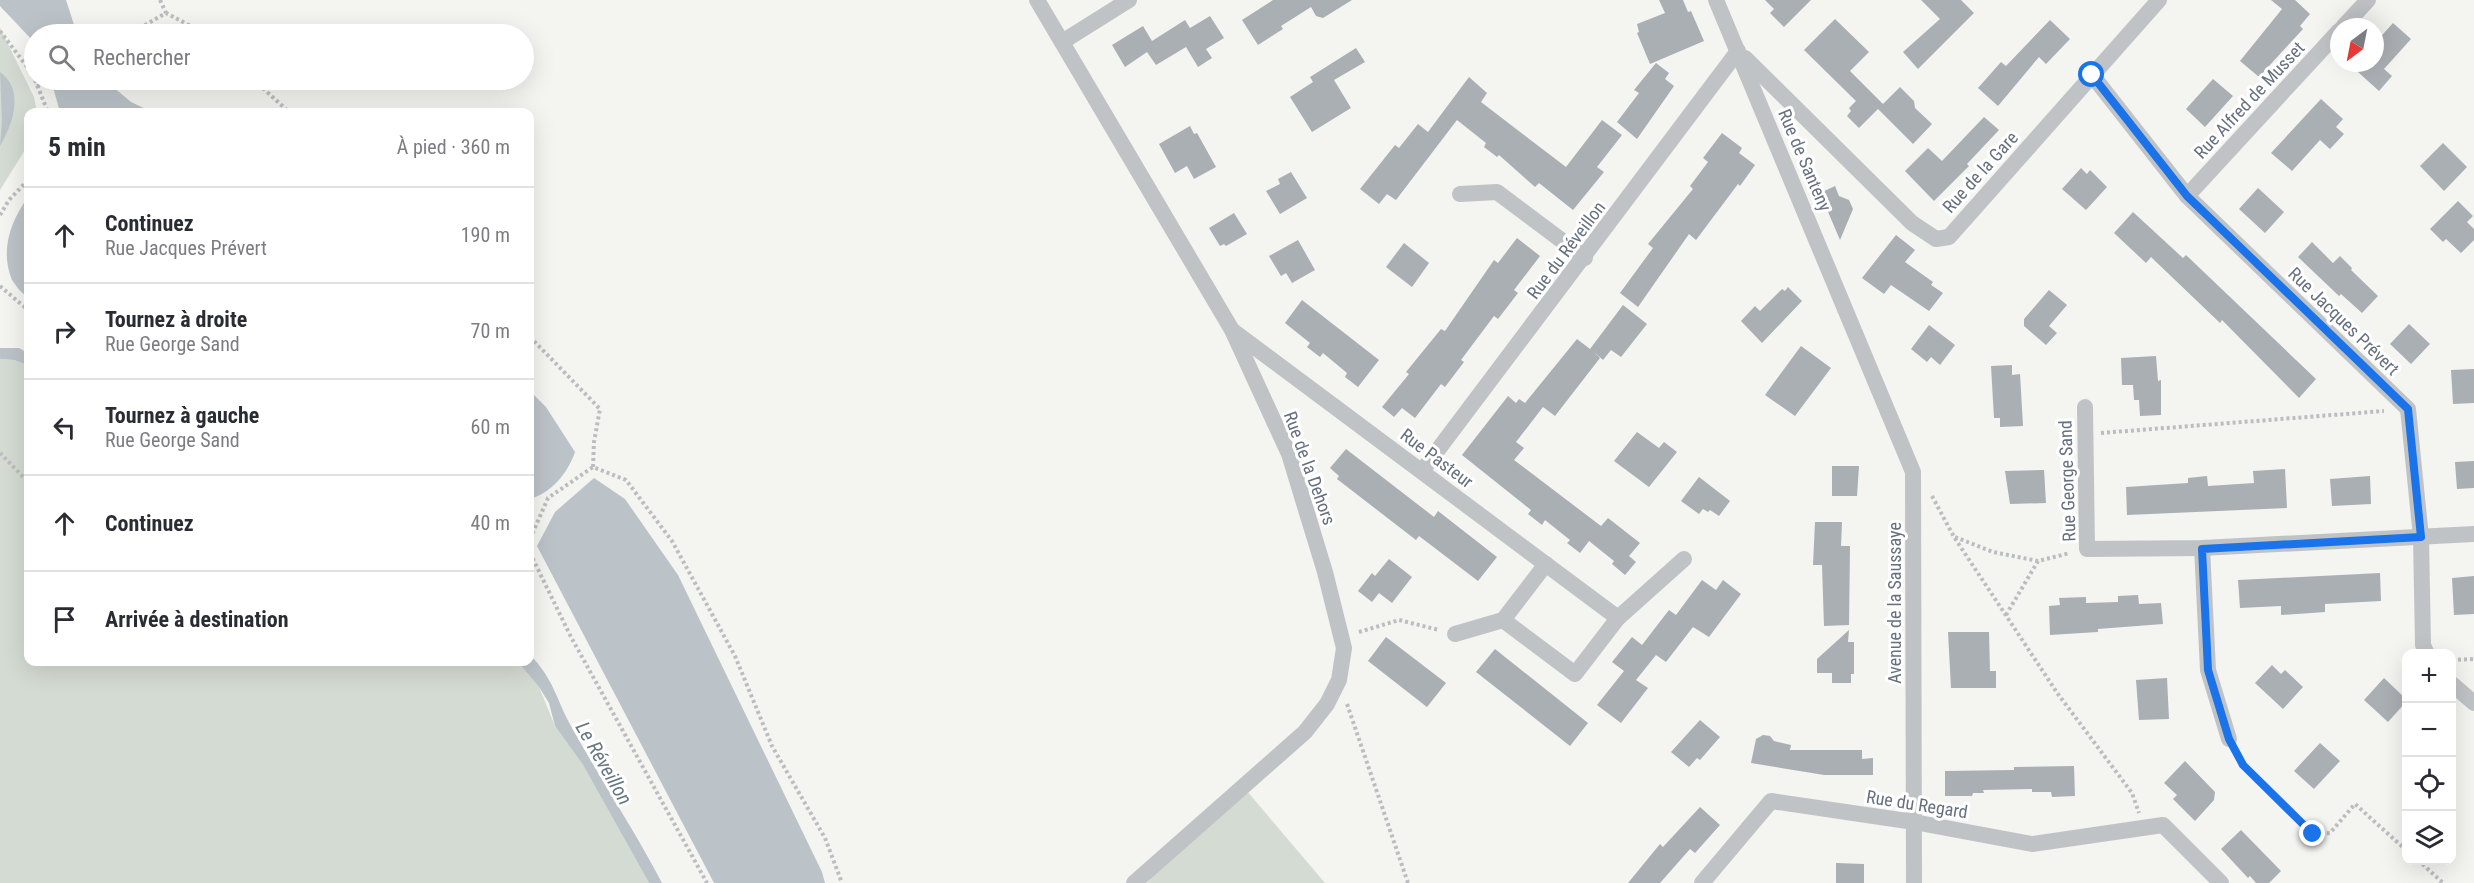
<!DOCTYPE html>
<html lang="fr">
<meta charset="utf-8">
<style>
body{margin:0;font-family:"Roboto Condensed",sans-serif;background:#f7f7f7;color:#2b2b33}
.controls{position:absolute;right:18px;bottom:18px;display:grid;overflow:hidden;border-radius:12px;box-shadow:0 6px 24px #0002}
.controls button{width:54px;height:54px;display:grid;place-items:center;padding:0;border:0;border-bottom:2px solid #e1e1e2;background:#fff;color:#2b2b33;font:30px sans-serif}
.compass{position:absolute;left:2330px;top:18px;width:54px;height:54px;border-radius:50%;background:#fff;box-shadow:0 6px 24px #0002;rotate:212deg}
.stop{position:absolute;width:18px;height:18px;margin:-14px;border:4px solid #1a73e8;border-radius:50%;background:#fff}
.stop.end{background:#1a73e8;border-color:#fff;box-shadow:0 2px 6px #0008}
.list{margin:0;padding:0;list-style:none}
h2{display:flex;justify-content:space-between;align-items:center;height:78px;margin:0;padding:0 24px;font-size:26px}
h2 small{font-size:20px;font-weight:400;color:#7c7c81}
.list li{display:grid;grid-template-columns:39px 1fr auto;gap:18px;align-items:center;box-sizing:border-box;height:96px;padding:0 24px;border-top:2px solid #e1e1e2}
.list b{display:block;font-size:22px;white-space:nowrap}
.list p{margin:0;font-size:20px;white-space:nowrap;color:#7c7c81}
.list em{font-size:20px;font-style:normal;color:#7c7c81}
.icon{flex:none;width:33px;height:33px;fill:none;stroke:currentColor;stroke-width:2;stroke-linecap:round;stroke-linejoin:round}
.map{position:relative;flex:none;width:2474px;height:883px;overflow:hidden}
.search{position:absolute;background:#fff;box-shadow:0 6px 24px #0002;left:24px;top:24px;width:510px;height:66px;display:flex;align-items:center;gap:15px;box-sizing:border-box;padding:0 21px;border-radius:33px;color:#7c7c81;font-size:22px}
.panel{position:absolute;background:#fff;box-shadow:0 6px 24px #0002;left:24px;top:108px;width:510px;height:558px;border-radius:12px}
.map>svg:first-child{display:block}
.green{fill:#d4dbd2}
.water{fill:#bcc3c8}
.building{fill:#aaafb4}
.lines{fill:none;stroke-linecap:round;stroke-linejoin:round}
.path{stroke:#bcbdc0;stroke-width:4;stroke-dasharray:3 3;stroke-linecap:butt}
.street{stroke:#c0c3c6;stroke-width:16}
.route{stroke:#1a73e8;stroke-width:8}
.labels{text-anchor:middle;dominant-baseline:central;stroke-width:6;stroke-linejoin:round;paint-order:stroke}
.street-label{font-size:18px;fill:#66707f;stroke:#fff}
.water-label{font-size:20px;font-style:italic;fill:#677783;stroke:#fff}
</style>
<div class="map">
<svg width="2474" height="883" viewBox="0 0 2474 883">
<rect width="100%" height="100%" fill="#f4f4f1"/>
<g class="green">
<polygon points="0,28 34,97 37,112 28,112 28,145 0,190"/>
<polygon points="0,359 14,360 28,365 28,662 518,662 539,687 555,726 583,765 649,883 0,883"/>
<polygon points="1241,784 1325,883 1147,883"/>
</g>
<g class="water">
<polygon points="0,0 66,0 77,34 34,34 34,42 0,6"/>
<path d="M0 72C25 90 13 124 0 146L2 120Z"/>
<polygon points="51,80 97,80 112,86 131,102 152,112 60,112"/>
<path d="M28 197V297C21 293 17 287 12 280 0 251 10 222 28 197Z"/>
<polygon points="0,348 19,348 28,353 28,365 14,360 0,359"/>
<path d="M530 391 546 407 575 452C568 473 551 493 530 499Z"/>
<polygon points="594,478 625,499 678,575 822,872 825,883 714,883 537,546 555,512"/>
<path d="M530 655C554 679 556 699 571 726 600 779 634 829 662 883H649L583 765 555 726 549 703 539 687 518 662H530Z"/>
</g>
<g class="building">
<polygon points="1273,0 1352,0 1323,18 1316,16 1311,7 1281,26 1283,29 1258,45 1242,20"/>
<polygon points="1659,0 1683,0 1688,12 1691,11 1704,41 1650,64 1637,33 1639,32 1637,24 1665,13"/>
<polygon points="1765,0 1811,0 1784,27 1770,13 1774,9"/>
<polygon points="1921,0 1961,0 1974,13 1918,69 1903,52 1940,19"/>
<polygon points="2271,0 2295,0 2310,14 2300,26 2303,29 2259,77 2240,61 2282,9"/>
<polygon points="1210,16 1224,38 1206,49 1212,58 1198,67 1186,47 1156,65 1147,52 1125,67 1112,45 1143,26 1152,41 1185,20 1190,28"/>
<polygon points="1835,19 1869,52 1850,71 1883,104 1900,87 1914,101 1915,108 1932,124 1913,144 1878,109 1859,128 1847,116 1851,111 1849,108 1856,101 1804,50"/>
<polygon points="2050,20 2070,39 2046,64 2039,57 1998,106 1978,88 2001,62 2006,66"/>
<polygon points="2393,23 2411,39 2384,69 2392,76 2379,91 2348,63 2375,63 2375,43"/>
<polygon points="1356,48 1365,62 1334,80 1351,108 1312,132 1290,97 1313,82 1310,77"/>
<polygon points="1656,63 1669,73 1665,79 1674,86 1637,139 1617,122 1639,93 1634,90"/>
<polygon points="1469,77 1487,93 1481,102 1566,167 1602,120 1622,135 1597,167 1604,172 1573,210 1539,183 1535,187 1499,155 1497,157 1484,147 1486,143 1457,120 1396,200 1387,194 1379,204 1360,189 1395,145 1399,148 1418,124 1428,132"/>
<polygon points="2213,79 2233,96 2205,127 2186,109"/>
<polygon points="2321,99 2343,119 2336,127 2344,134 2330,149 2320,140 2292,171 2271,153"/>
<polygon points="1984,117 1999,130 1967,164 1969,166 1934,201 1905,171 1928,148 1942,161"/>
<polygon points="1190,126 1194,134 1197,133 1216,167 1194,179 1187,166 1175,173 1159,144"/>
<polygon points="1722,133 1742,148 1739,153 1755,165 1740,186 1738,184 1696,240 1689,234 1638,307 1620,293 1653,248 1648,244 1693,189 1690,186 1708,162 1703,158"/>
<polygon points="2443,143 2467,167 2444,191 2420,166"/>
<polygon points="2081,168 2087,174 2090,170 2107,187 2086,210 2062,189"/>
<polygon points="1291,172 1307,198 1280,214 1266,191 1280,184 1278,179"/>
<polygon points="1835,186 1839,196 1849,200 1853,209 1840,240 1820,193"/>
<polygon points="2258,188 2284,212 2265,233 2239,209"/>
<polygon points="2458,201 2473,216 2467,222 2474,229 2474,240 2461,253 2446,239 2443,242 2430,229"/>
<polygon points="2133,212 2183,258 2186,255 2316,379 2299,398 2222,320 2220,323 2151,257 2146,263 2114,233"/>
<polygon points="1234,213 1247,234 1226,246 1224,244 1220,246 1209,228"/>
<polygon points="1896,235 1915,250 1905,262 1933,282 1931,285 1943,293 1929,311 1891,285 1884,294 1862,278"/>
<polygon points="1517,238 1540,256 1514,290 1518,293 1498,319 1494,316 1461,360 1464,362 1445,387 1441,384 1415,418 1402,408 1394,417 1382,407 1409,374 1406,372 1441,329 1445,331 1494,260 1498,263"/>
<polygon points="1298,240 1315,270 1292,283 1286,273 1281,276 1269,256"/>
<polygon points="2312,242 2333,263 2340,256 2352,268 2351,270 2378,296 2362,313 2341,294 2339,296 2298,257"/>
<polygon points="1404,243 1429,263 1412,287 1386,267"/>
<polygon points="1788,287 1802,301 1762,343 1741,321 1755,306 1760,311 1782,289 1785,291"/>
<polygon points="2049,290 2067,305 2049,326 2057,333 2046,345 2024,326 2024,319"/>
<polygon points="1302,300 1379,360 1358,387 1345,377 1347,373 1323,353 1320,357 1307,347 1310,343 1285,323"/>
<polygon points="1623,305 1647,324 1621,357 1611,350 1603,360 1594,352 1600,358 1555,416 1543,407 1516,442 1524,448 1514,460 1601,526 1608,518 1640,543 1629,556 1636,562 1625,575 1612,564 1614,561 1589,541 1580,553 1567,543 1570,540 1545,520 1542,525 1528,514 1531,510 1462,455 1508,396 1516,403 1519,399 1525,403 1577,339 1590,349"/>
<polygon points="2409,324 2430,344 2411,364 2390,344"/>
<polygon points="1929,325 1955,345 1940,365 1931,357 1927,362 1911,349"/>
<polygon points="1801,346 1831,368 1795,416 1765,395"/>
<polygon points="2156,356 2158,381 2161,380 2161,415 2140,416 2139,400 2134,400 2133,385 2122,385 2121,358"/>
<polygon points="2012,365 2012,375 2020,374 2023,426 2000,427 2000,418 1994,418 1991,366"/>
<polygon points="2474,369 2474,403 2453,404 2451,370"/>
<polygon points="1637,432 1659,448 1664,442 1677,452 1649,487 1614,461"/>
<polygon points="1346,449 1434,517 1438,511 1497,557 1478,581 1419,536 1416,540 1337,479 1339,476 1330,468"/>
<polygon points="2474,461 2474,488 2457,489 2455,462"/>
<polygon points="1832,466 1859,466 1857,496 1832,496"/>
<polygon points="2285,469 2287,508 2127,515 2126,487 2188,483 2188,478 2207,476 2208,486 2254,483 2253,471"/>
<polygon points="2044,470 2046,503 2010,504 2005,471"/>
<polygon points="2370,476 2371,504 2332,506 2330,479"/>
<polygon points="1699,477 1730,501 1719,516 1710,510 1708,512 1703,509 1699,514 1681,501"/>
<polygon points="1815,522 1842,522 1841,546 1850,546 1849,625 1824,626 1822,565 1813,565"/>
<polygon points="1389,559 1412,577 1392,603 1379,593 1372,602 1358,591 1372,573 1375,576"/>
<polygon points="2380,573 2381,601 2325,604 2325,612 2281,615 2281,606 2240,608 2238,580"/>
<polygon points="2474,576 2474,614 2454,615 2452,578"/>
<polygon points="1702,580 1716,590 1723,580 1741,594 1709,637 1693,627 1666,662 1656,655 1636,680 1648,688 1621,723 1597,705 1624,671 1612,662 1632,637 1642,645 1669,610 1676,615"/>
<polygon points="2138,595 2139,604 2161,603 2163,624 2098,629 2098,632 2050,635 2049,606 2060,605 2059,598 2086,597 2086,603 2118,602 2118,596"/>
<polygon points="1849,630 1848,642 1854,642 1854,674 1851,674 1851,683 1832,683 1832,673 1817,673 1817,659"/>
<polygon points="1948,632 1989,632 1990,671 1996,671 1996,688 1951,688"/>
<polygon points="1386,637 1446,683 1427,707 1368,661"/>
<polygon points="1495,649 1588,723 1570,746 1476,672"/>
<polygon points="2272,665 2281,674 2285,670 2303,687 2283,709 2255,683"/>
<polygon points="2167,678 2169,719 2139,720 2136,680"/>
<polygon points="2384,678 2406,699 2406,702 2388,722 2364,700"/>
<polygon points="1700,720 1720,737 1700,760 1697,758 1689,767 1671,752"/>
<polygon points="1763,735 1770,736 1774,741 1791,745 1790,750 1862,750 1862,759 1873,758 1873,775 1824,775 1751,763 1756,739"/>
<polygon points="2320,743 2340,761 2314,789 2294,771"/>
<polygon points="2185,761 2215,792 2214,800 2195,821 2173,799 2177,795 2164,783"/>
<polygon points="2074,766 2075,796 2052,797 2051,792 2032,792 2032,789 1983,790 1984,793 1973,793 1972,796 1945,796 1945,771 2014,770 2014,767"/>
<polygon points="1700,807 1720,825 1695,853 1690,849 1660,883 1628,883 1660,844 1663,847"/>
<polygon points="2241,830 2281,871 2269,883 2256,883 2250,876 2248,878 2221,849"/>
<polygon points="1836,863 1864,864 1864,883 1836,883"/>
</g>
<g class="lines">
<g class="path">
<polyline points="160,0 166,13"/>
<polyline points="0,31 34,76"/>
<polyline points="129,34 166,13 206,34"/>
<polyline points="35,80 48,112"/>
<polyline points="254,80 289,112"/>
<polyline points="37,86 50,80"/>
<polyline points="0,215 9,200 28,180"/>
<polyline points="0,286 28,310"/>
<polyline points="530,337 600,409 594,442 593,467"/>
<polyline points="2101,433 2384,411"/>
<polyline points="0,453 28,482"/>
<polyline points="1932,496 1954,537 2058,694 2132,793 2139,813"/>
<polyline points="1955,537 1993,552 2038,561"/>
<polyline points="530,539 548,498 593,467 626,480 672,541 735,656 772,746 825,838 842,883"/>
<polyline points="530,553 571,637 707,883"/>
<polyline points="2006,615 2038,561 2070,553"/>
<polyline points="1359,632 1399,620 1439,630"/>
<polyline points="2452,660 2474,659"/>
<polyline points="1347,704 1408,883"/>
<polyline points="2236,753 2243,765 2313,834 2330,833 2355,804 2406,850"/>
<polyline points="2418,860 2443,883"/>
</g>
<g class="street">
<polyline points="1037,0 1232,330 1289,454 1325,572 1344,648 1339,680 1327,704 1305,732 1134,883"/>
<polyline points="1716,0 1913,472 1914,883"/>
<polyline points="2343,27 2368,0"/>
<polyline points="1062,42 1129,0"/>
<polyline points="1745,58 1912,223 1936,239 1949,237 2159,0"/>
<polyline points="2092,75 2187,196 2408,409 2421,537 2423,645 2427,654"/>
<polyline points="1460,194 1497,192 1585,258"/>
<polyline points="2187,196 2339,31"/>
<polyline points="1233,331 1618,618"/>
<polyline points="2085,407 2087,549 2202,548 2474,534"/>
<polyline points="1422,471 1738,51"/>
<polyline points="2202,548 2208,670 2229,739"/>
<polyline points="1546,564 1503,620 1575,674 1618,618 1684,559"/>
<polyline points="1455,634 1503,620"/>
<polyline points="2452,684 2474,703"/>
<polyline points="1702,883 1771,801 1914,822 2032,844 2163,825 2221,883"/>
</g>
</g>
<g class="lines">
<polyline class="route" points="2092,75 2187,196 2408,409 2421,537 2202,549 2208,670 2229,739 2243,765 2313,834"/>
</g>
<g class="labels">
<g class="street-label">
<text transform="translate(2249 100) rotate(-47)">Rue Alfred de Musset</text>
<text transform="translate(1805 160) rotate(67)">Rue de Santeny</text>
<text transform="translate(1980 172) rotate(-48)">Rue de la Gare</text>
<text transform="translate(1566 250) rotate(-53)">Rue du Réveillon</text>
<text transform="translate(2344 321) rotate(44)">Rue Jacques Prévert</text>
<text transform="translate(1437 458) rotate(37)">Rue Pasteur</text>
<text transform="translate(1310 468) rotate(70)">Rue de la Dehors</text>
<text transform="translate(2067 481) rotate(-92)">Rue George Sand</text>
<text transform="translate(1894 603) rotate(-90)">Avenue de la Saussaye</text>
<text transform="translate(1917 804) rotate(9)">Rue du Regard</text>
</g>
<g class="water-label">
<text transform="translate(604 763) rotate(60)">Le Réveillon</text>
</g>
</g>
</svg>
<div class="controls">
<button>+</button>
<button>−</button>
<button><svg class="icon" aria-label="locate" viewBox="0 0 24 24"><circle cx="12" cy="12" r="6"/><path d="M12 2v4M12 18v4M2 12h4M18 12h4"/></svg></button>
<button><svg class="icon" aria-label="layers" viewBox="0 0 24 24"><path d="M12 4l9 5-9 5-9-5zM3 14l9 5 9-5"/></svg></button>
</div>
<svg class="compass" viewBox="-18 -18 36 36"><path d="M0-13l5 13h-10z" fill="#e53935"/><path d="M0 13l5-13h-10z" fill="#7c7c81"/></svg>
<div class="stop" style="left:2092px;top:75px"></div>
<div class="stop end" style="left:2313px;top:834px"></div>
<div class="search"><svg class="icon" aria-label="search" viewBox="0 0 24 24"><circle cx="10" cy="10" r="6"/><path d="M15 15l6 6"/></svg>Rechercher</div>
<section class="panel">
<h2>5 min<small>À pied · 360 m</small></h2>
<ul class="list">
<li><svg class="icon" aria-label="ahead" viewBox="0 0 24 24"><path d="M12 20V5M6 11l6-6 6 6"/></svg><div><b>Continuez</b><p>Rue Jacques Prévert</p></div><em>190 m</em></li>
<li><svg class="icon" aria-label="right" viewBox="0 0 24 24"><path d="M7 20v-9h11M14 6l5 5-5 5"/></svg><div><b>Tournez à droite</b><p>Rue George Sand</p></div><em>70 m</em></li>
<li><svg class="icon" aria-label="left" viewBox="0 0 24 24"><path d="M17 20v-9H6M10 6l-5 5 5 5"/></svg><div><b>Tournez à gauche</b><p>Rue George Sand</p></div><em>60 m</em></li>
<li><svg class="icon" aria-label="ahead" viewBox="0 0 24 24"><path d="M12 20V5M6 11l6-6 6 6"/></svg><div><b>Continuez</b></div><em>40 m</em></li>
<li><svg class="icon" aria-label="arrive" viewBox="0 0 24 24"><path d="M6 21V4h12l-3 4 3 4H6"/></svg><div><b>Arrivée à destination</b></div></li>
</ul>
</section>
</div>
